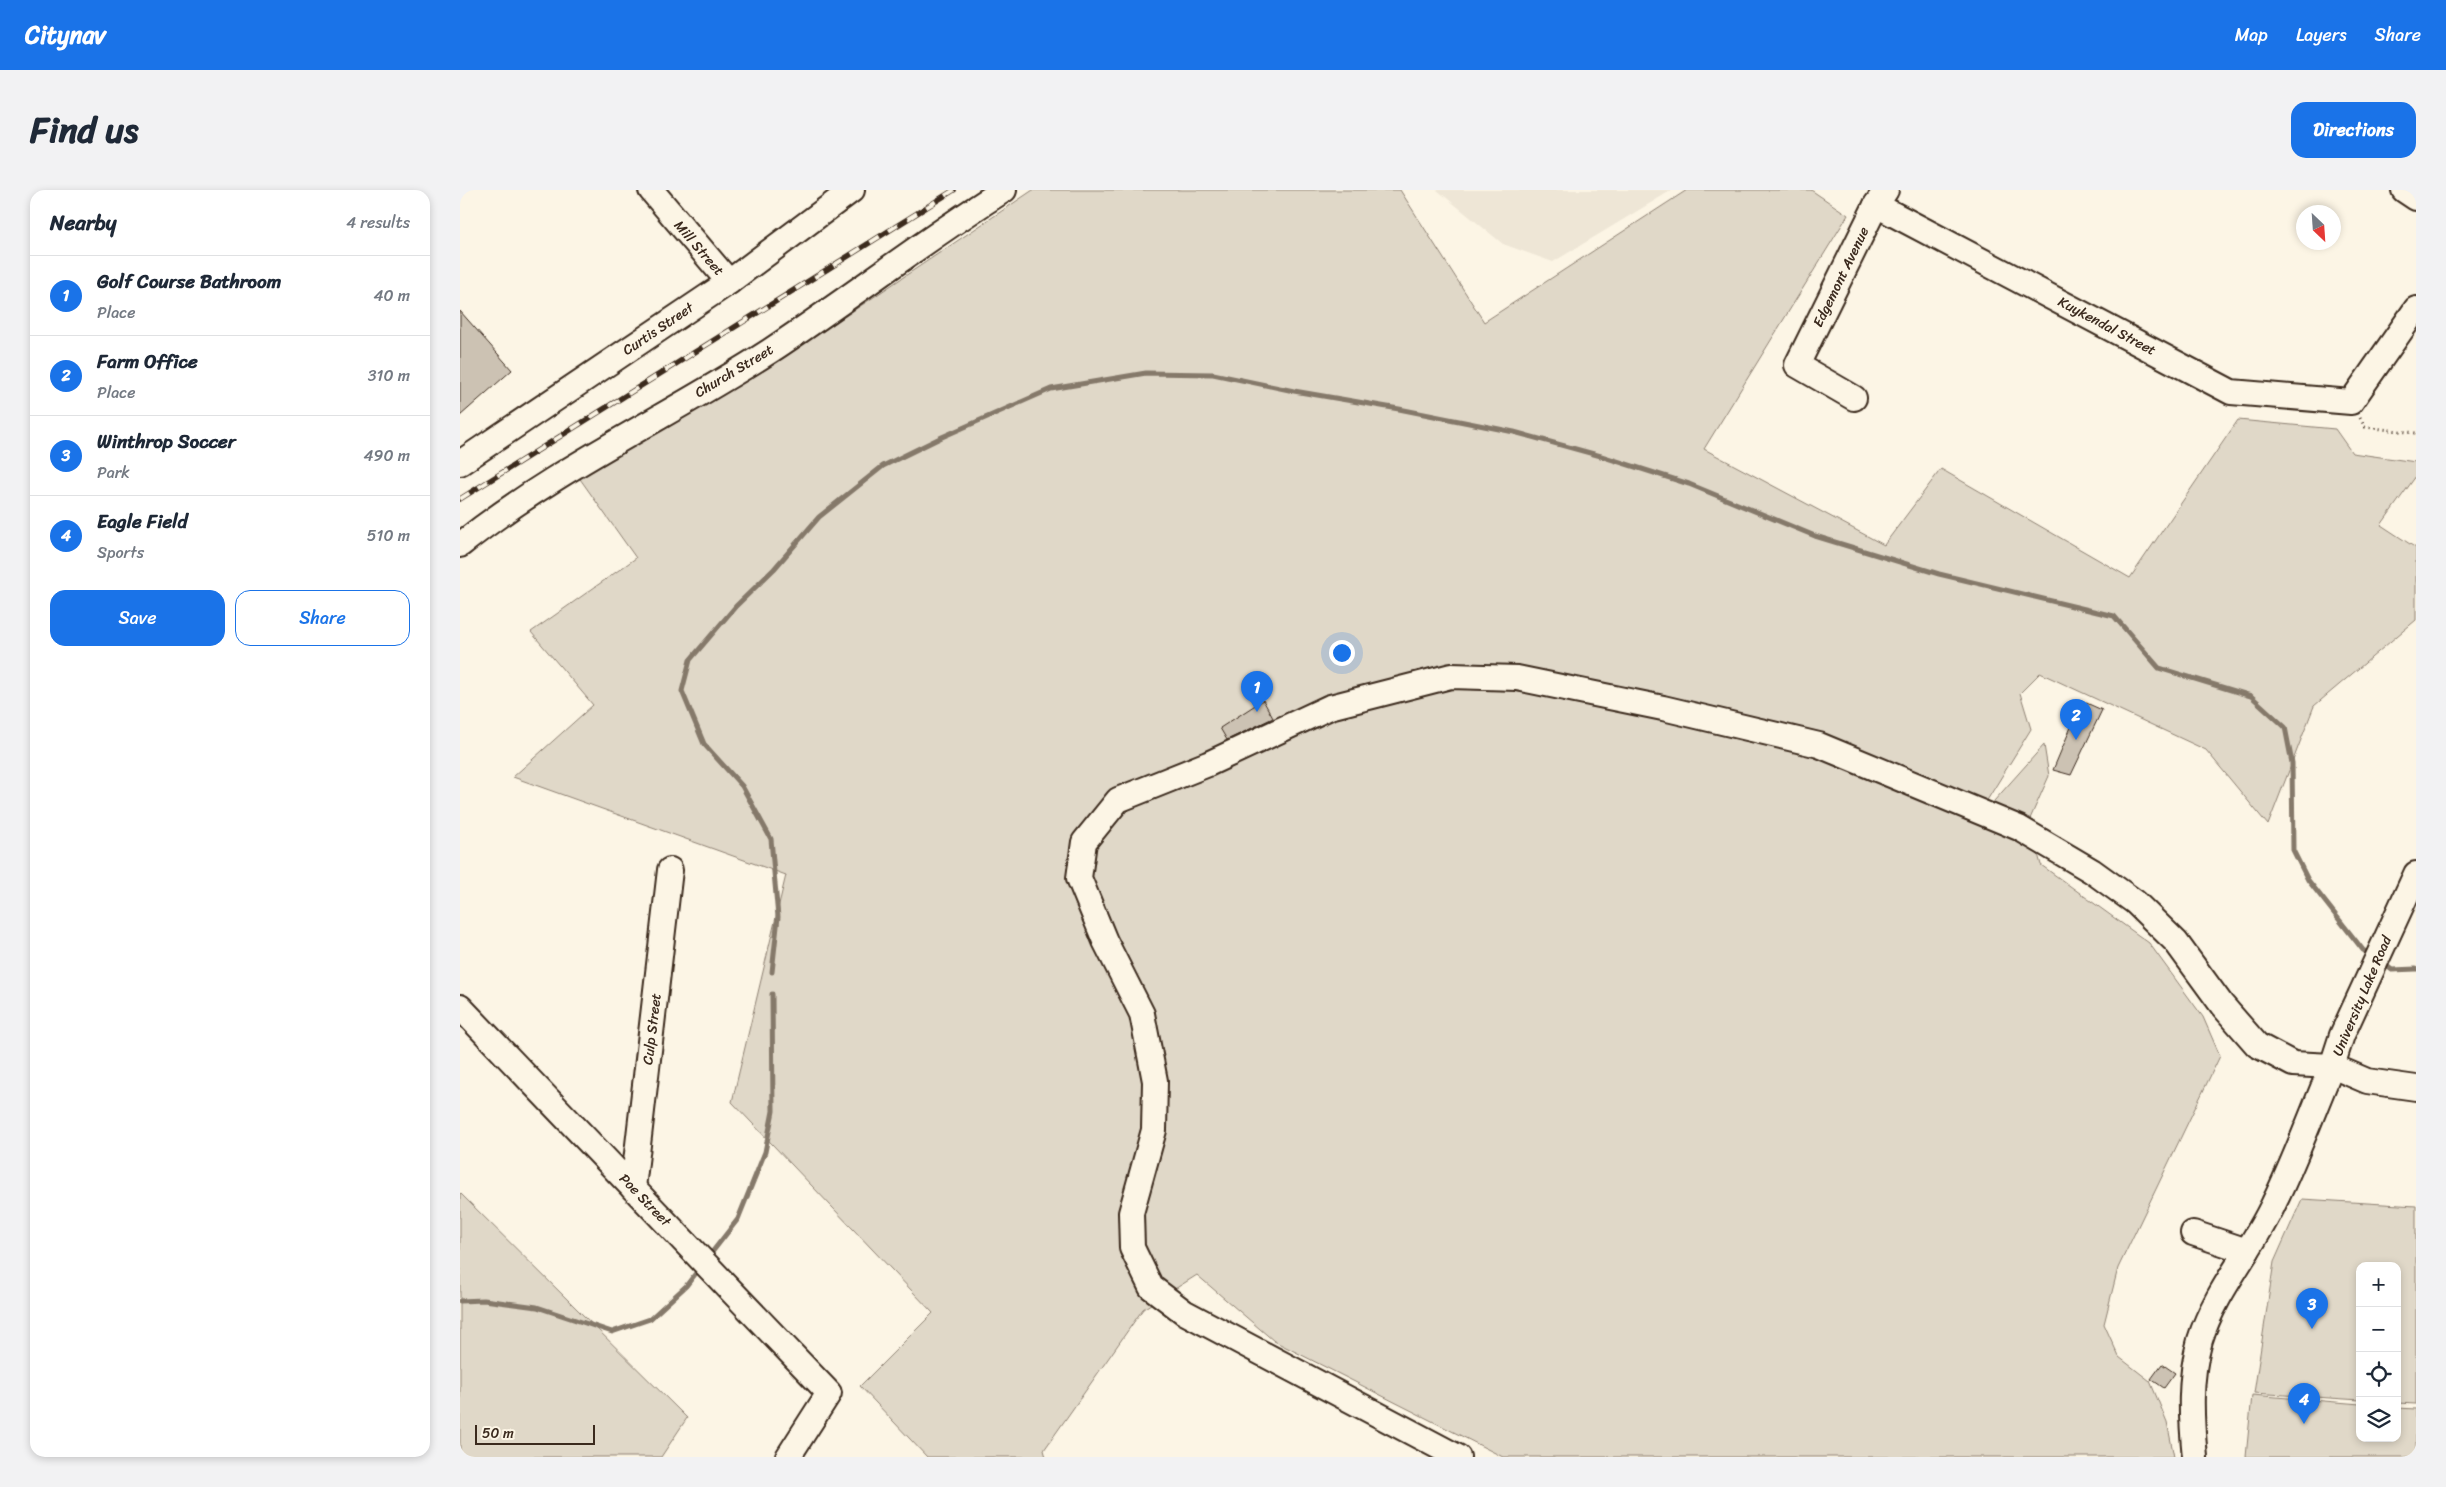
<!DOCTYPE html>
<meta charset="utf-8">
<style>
body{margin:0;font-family:Sriracha,sans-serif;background:#f2f2f3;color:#1f2937}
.controls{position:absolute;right:15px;bottom:15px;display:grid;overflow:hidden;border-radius:10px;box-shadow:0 2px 8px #0003}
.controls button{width:45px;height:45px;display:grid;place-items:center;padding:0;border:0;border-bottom:1px solid #e0e1e3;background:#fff;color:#1f2937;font:25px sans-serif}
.compass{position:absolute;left:1836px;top:15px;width:45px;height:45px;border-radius:50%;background:#fff;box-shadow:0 2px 8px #0003;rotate:155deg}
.scale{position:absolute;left:15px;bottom:12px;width:120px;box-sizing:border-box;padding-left:5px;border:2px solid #3b2a1e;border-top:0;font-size:14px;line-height:18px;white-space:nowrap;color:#3b2a1e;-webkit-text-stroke:4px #fcf5e5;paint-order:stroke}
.you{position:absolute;left:881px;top:462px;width:18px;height:18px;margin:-12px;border:4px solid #fff;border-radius:50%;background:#1a73e8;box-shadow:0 0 0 8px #1a73e833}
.badge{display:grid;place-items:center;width:32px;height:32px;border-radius:50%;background:#1a73e8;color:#fff;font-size:16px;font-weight:700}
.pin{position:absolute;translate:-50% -41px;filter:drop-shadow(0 1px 2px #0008)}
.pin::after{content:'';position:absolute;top:26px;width:18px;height:15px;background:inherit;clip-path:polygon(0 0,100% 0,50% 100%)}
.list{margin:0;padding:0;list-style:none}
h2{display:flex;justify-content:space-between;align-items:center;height:65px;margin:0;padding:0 20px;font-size:21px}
h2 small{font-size:16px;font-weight:400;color:#747a83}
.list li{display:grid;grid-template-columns:32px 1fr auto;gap:15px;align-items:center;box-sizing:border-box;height:80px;padding:0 20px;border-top:1px solid #e0e1e3}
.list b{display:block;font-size:19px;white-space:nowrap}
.list p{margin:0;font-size:16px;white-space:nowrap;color:#747a83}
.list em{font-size:16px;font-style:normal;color:#747a83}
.actions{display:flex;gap:10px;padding:15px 20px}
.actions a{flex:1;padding:11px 0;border:1px solid #1a73e8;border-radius:15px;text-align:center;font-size:18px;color:#1a73e8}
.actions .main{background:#1a73e8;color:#fff}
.icon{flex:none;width:28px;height:28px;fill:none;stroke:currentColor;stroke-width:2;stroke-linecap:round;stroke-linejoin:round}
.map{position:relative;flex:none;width:1956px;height:1267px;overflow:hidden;border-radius:15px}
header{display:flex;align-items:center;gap:30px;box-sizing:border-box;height:70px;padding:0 25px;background:#1a73e8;color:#fff}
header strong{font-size:24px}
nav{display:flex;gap:28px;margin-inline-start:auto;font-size:18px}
.intro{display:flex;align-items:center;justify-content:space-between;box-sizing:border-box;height:120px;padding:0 30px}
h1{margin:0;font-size:35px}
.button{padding:12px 22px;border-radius:15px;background:#1a73e8;color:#fff;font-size:18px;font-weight:700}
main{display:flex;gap:30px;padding:0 30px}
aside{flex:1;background:#fff;border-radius:15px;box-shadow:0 2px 8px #0003}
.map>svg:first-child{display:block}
.built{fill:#eee6d6}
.green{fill:#e0d8c8;stroke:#8e8173}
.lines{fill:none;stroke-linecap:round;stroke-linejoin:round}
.stream{stroke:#85796b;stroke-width:5}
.building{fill:#ccc2b3;stroke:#3b2a1e}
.minor-casing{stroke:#3b2a1e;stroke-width:28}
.path{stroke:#3b2a1e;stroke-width:3;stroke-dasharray:1 4;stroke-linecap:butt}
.minor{stroke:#fcf5e5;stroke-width:24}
.rail-casing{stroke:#3b2a1e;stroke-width:5.5}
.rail{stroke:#fcf5e5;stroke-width:4;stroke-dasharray:11;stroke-linecap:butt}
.labels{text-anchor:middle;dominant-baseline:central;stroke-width:4.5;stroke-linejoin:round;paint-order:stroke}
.street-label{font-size:14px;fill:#3b2a1e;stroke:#fcf5e5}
</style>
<header>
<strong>Citynav</strong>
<nav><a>Map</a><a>Layers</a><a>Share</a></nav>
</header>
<div class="intro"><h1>Find us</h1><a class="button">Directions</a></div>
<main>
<aside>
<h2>Nearby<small>4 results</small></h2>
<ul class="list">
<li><span class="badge">1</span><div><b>Golf Course Bathroom</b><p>Place</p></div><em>40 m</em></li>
<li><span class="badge">2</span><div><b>Farm Office</b><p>Place</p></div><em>310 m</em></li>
<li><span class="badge">3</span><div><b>Winthrop Soccer</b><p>Park</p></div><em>490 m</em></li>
<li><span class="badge">4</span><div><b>Eagle Field</b><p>Sports</p></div><em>510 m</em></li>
</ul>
<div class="actions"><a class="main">Save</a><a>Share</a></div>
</aside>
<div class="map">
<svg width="1956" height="1267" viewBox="0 0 1956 1267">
<rect width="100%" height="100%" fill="#fcf5e5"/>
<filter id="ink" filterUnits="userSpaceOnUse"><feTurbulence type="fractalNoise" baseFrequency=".02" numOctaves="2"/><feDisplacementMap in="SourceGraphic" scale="10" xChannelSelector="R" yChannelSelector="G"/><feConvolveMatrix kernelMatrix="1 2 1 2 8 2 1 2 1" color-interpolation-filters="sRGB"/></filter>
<g filter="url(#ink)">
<polygon class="built" points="977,0 1212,0 1093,72 1043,54"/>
<g class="green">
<polygon points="573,0 940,0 1024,132 1227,0 1351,0 1388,25 1244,259 1424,355 1481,279 1670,388 1778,230 1875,239 1892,263 1956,272 1956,286 1921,335 1956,358 1956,430 1854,516 1808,635 1746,560 1580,483 1560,503 1571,539 1526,612 1535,643 1534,611 1584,555 1589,586 1569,631 1581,675 1689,753 1743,827 1760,866 1658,1078 1644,1134 1659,1167 1690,1191 1707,1232 1714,1267 1043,1267 814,1151 737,1085 683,1119 584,1260 586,1267 467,1267 400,1196 473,1123 272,912 326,685 53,587 133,515 71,442 176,368 118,286 317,172"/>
<polygon points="0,1003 227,1228 201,1267 0,1267"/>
<polygon points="1842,1009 1956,1016 1956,1214 1937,1213 1937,1076 1900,1076 1900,1210 1794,1203 1814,1072"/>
<polygon points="1792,1205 1900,1214 1900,1248 1937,1248 1937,1218 1956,1219 1956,1267 1786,1267"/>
</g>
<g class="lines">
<g class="stream">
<polyline points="1924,774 1932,780 1956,779"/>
<polyline points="312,782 318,727 311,649 282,596 244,554 222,501 230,470 276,416 314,379 359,327 423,276 482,247 591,199 686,183 753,184 834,201 939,219 1054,242 1141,266 1229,294 1355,346 1479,384 1654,426 1699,478 1791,506 1825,537 1832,573 1833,660 1848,690 1903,760 1909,764"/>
<polyline points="253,1061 278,1029 305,962 313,921 312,804"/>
<polyline points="0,1111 24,1110 77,1117 152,1142 190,1129 226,1096 236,1083"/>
</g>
</g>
<g class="building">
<polygon points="0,121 52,180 0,226"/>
<polygon points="803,510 813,528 767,550 760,538"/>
<polygon points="1622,511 1642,520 1611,585 1593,580"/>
<polygon points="1702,1174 1715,1183 1704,1198 1691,1189"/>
</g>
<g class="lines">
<defs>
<g id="minor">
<polyline points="191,0 269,92"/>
<polyline points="1944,0 1956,8"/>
<polyline points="1416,15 1771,202 1891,212 1956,119"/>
<polyline points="1394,208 1337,175 1416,15 1426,0"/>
<polyline points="0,273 269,92 392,0"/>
<path d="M0 355C96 278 208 227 310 161 389 109 464 50 544 0"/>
<polyline points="1956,684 1882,845 1872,876 1907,891 1956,898"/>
<polyline points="0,817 369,1203 328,1267"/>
<polyline points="173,998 210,680"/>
<polyline points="1733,1043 1787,1061"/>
<path d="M998 1267 724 1122 691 1097 672 1058 671 1023 694 940 695 891 682 824 645 751 619 688 624 652 658 610 748 574 870 517 991 486 1057 488 1203 518 1359 555 1559 638 1632 681 1675 712 1716 752 1762 815 1797 855 1833 874 1872 876C1853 921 1836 968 1814 1013 1793 1059 1755 1101 1740 1150 1729 1189 1731 1227 1735 1267"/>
</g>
</defs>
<use href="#minor" class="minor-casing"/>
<polyline class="path" points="1900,228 1905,237 1956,243"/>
<use href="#minor" class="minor"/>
<defs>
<polyline id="rail" points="0,309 494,0"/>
</defs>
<use href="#rail" class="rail-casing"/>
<use href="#rail" class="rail"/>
</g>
</g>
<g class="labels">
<g class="street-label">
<text transform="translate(239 58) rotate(49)">Mill Street</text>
<text transform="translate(1381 87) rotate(-64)">Edgemont Avenue</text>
<text transform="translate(1647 136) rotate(28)">Kuykendal Street</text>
<text transform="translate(198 139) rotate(-34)">Curtis Street</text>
<text transform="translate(274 181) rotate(-31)">Church Street</text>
<text transform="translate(1902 806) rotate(-67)">University Lake Road</text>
<text transform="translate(192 839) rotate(-83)">Culp Street</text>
<text transform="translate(185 1010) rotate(46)">Poe Street</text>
</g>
</g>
</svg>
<div class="controls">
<button>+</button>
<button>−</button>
<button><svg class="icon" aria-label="locate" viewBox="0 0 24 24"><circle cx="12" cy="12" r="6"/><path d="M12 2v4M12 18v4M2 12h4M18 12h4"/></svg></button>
<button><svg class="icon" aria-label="layers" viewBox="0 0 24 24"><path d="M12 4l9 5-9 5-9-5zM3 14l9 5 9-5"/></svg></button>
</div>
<svg class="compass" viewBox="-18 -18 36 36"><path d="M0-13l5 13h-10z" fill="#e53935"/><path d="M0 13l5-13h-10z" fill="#747a83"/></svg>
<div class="scale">50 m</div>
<div class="you"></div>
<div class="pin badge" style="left:797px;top:522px">1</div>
<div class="pin badge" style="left:1616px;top:550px">2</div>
<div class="pin badge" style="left:1852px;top:1139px">3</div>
<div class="pin badge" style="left:1844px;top:1234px">4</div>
</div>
</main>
